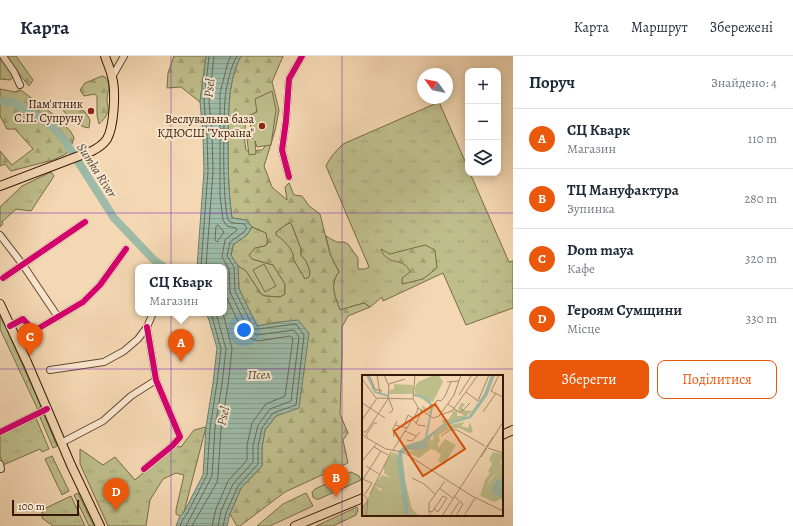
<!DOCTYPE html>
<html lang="uk">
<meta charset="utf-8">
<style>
body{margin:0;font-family:Alegreya,serif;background:#f6f6f7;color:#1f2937}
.controls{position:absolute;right:12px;top:12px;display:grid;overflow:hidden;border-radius:8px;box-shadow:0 2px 10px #0003}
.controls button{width:36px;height:36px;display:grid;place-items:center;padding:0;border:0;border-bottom:1px solid #e0e1e3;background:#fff;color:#1f2937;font:20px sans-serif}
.compass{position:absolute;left:417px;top:12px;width:36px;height:36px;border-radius:50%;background:#fff;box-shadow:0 2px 10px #0003;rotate:303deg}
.scale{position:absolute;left:12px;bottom:10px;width:67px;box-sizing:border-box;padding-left:4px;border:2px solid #351806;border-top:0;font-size:11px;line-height:14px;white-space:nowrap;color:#351806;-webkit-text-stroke:3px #f8e6ce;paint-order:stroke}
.you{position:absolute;left:244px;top:274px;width:14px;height:14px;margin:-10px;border:3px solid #fff;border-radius:50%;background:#1a73e8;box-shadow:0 0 0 6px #1a73e833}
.badge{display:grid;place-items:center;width:26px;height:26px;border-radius:50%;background:#ea580c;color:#fff;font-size:13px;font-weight:700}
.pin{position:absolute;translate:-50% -33px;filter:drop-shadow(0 1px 2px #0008)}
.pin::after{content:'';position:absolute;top:21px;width:14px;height:12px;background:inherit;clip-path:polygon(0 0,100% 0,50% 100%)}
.popup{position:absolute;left:135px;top:208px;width:92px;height:52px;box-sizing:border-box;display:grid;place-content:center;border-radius:8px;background:#fff;filter:drop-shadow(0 1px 3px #0005);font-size:13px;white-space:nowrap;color:#747a83}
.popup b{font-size:15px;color:#1f2937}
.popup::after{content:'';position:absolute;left:50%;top:100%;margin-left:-8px;border:8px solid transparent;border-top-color:#fff}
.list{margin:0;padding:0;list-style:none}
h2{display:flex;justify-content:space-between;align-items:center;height:52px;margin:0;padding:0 16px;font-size:17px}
h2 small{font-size:13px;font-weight:400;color:#747a83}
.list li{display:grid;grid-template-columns:26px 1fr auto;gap:12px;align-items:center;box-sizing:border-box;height:60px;padding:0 16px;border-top:1px solid #e0e1e3}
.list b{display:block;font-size:15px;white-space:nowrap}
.list p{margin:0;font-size:13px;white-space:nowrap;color:#747a83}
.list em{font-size:13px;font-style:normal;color:#747a83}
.actions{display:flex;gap:8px;padding:12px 16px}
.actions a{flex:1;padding:9px 0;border:1px solid #ea580c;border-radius:8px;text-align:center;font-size:14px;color:#ea580c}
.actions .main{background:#ea580c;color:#fff}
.icon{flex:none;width:22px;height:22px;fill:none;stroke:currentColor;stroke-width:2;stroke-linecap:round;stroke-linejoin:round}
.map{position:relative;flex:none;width:513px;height:470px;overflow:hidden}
header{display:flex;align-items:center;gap:24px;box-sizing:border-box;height:56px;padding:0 20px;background:#fff;border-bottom:1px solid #e0e1e3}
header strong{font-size:19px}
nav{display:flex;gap:22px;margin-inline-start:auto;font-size:14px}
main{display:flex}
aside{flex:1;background:#fff}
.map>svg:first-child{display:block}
.grass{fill:url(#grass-tufts);stroke:#7a6b48}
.forest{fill:url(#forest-firs);stroke:#7a6b48;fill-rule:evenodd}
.pitch{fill:#bebe8b;stroke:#7a6b48}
.water{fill:url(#water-rules);stroke:#737a67}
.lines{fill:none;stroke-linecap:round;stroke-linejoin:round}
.shore{stroke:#696a57;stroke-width:1}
.river{stroke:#9dbba8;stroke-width:8}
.minor-casing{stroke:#654831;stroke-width:8}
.major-casing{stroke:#351806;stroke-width:10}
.minor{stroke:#f8e6ce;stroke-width:6}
.major{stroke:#f4d8b3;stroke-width:8}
.cycleway-casing{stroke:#f8e6ce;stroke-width:8}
.cycleway{stroke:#d6006c;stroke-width:6}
.grid{fill:none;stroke:#7b2cbf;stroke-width:1;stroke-opacity:0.55}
.poi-dot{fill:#8f2418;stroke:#f8e6ce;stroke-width:1.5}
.labels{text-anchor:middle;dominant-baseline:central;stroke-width:4;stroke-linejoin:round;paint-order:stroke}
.poi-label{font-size:12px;fill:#351806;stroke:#f8e6ce;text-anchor:end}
.water-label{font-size:13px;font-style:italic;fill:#544937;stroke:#f8e6ce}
.inset-river{fill:none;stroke:#9dbba8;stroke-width:2}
.inset-road{fill:none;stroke:#a88b6e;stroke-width:1}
.view{fill:#d6520b;fill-opacity:0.15;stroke:#d6520b;stroke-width:2}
.inset-edge{fill:none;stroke:#351806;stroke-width:2}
</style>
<header>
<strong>Карта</strong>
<nav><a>Карта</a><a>Маршрут</a><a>Збережені</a></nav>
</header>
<main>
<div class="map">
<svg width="513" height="470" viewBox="0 0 513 470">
<defs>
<pattern id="grass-tufts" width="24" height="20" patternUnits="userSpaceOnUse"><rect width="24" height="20" fill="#bebe8b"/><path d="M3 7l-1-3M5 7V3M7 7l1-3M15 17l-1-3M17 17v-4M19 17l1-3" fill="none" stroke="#a4a376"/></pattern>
<pattern id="forest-firs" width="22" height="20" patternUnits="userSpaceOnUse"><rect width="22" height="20" fill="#bebe8b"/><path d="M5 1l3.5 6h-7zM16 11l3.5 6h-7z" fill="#a4a376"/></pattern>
<pattern id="water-rules" width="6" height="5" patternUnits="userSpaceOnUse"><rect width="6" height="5" fill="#9dbba8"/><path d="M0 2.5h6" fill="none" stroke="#88a08f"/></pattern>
</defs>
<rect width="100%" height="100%" fill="#f4d8b3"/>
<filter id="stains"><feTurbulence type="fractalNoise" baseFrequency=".005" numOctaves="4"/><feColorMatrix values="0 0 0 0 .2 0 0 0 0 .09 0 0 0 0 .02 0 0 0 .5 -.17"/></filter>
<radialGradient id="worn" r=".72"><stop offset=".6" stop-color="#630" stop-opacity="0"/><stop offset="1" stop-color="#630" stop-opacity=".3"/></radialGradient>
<g class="grass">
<path d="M439 46 468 112V117H470L509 206 513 205V252L466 269 443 217 383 245 382 241 370 251 364 247 340 254C335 240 329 229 339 216L330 198 326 180C333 184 336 187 344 186L348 188 358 202V213H365L369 211 326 110C330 101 336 95 343 88Z"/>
<polygon points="51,116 54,120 31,155 16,153 2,166 3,168 0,171 0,151 22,130"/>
<polygon points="290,167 292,169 301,193 301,199 306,205 310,215 310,221 305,223 293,203 293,198 276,179 276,176 287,168"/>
<polygon points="252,171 266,177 268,186 265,190 255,192 252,203 273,209 285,228 285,238 280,241 265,240 261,238 246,215 238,210 231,200 233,189 247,179"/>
<polygon points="0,259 41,350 38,354 0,273"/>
<polygon points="41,358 44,359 57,390 53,392 39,359"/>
<polygon points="36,362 49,393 42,396 40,393 3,409 0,400 0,379"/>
<polygon points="206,371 184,456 180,460 176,458 176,454 184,419 176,417 163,423 150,444 146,470 108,470 80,408 80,393 103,409 115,401 135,424 174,390 181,391 194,374"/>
<polygon points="52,400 69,435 62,439 45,403"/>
<polygon points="351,416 359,420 361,424 319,443 316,443 313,441 312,436 315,433"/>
<polygon points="78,437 94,470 89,470 74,439"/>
<polygon points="306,437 313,450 270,470 257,470 283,448"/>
<polygon points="71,440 85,470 53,470 42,462 42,456 46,452"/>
<polygon points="357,451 358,454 356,459 333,470 316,470"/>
</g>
<g class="forest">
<polygon points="0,0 16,0 33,24 29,30 8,4 13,21 10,24 0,23"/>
<polygon points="174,0 206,0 200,46 181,31 167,32 168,17"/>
<path d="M241 0H283L272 26 279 54 275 75 264 110 272 131 287 144 285 131 289 127 294 139 302 140 309 150 320 158 330 198 339 216C329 228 335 240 340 254L364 247 370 251 348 260 342 271V297L340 358 348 377 343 384 348 407 285 436 240 470H237L230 458 241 432 262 410V391L265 374 276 360 279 266 257 270 239 233 238 210 246 215 261 238 265 240 280 241 285 238V228L273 209 252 203 249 199 255 192 265 190 268 187 266 177 252 171 246 164 232 162C228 134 228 107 228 79 229 52 228 24 241 0ZM262 54 269 76 264 92 262 94H258L251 97 246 94 244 80 246 64 256 56ZM290 167 292 169 301 193V199L306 205 310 215 309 221 305 223 293 203V198L290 192 282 183 276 179V176L287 168Z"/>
<path d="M102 20 105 21C112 28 107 36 107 45 107 48 109 51 108 55 107 59 103 65 99 68L97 59V41L95 38 84 40 80 34 85 27Z"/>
<polygon points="0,33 15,36 19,34 22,35 58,62 71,76 74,82 72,88 66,98 53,104 11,115 5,108 0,110 0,95 12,109 33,93 15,73 7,73 0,60"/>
<path d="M60 45C74 46 83 50 90 64L89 72C77 71 64 57 58 47Z"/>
<path d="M425 189 435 194 437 212 423 223 402 228V222L410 216C405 203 394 208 386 201 384 200 382 196 381 193L390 198Z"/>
</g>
<g class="pitch">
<polygon points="272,35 276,54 271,89 257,91 255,85 256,98 249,99 247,83 253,82 251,80 250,59 257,56 255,43"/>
<polygon points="264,208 276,230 265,236 253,214"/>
</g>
<path class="water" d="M206 0H241C228 24 229 52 228 79 228 107 228 134 232 162L246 164 252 171 247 179 233 189 231 199 238 210 239 233 257 270 279 266 298 264 309 277 299 352 276 360 265 374 262 391V410L241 432 230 458 227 470H176L180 460 184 456 203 419 206 371 213 327 217 292 209 264 206 257H224V211H197L204 115 203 79 200 46Z"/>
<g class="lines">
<g class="shore">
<polygon points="218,169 224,176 217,186 215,184 216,171"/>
<polyline points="201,211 208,115 207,79 204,46 209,0"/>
<polyline points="206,211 213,115 212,78 209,46 214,0"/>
<polyline points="180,470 183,463 187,458 207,419 210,372 217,327 221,293 211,257"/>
<polyline points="186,470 212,420 215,372 222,328 226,293 216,257"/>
<polyline points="192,470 217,426 218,420 221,373 228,329 232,293 223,257"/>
<polyline points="212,470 216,453 228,425 247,404 247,389 252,367 266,348 285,340 293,282 290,280 258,285 249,282 243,276 224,236"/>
<polyline points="218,470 221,455 233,428 253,406 253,390 258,369 270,353 291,345 299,281 294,274 257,279 252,277 248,273 230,236 229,213 222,201 225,184 237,174 236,172 227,170 223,164 220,139 220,37 228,6 231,0"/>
<path d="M223 470 226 457 238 430 258 408V390L262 372 273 357 296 349 304 279 296 268 258 273H254L235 235 234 211 227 200 230 186 244 176 247 172 244 168C240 167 232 168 229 165 222 158 223 49 226 35 228 24 231 10 237 0"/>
</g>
<polyline class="river" points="0,45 12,46 40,62 50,69 63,82 114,162 154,204 164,211"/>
<defs>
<g id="minor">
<polyline points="3,0 14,16 20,29"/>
<polyline points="112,21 124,0"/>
<polyline points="289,121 282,94 286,65 289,23 302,0"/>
<polyline points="0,179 23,209 58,261"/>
<polyline points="3,222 85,166"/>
<polyline points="10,270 23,263 34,275 83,246 100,229 126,193"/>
<polyline points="50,314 104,306 124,295 138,283 147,271 153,257"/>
<polyline points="0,376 47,353"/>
<polyline points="61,387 103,365 131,340 156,324"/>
<polyline points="0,408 1,413 0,413"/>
<polyline points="144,413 172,390 180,381 156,324 147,271"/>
</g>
<g id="major">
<path d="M0 130 92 95C98 92 103 89 107 83 114 71 116 35 112 21 111 14 107 7 105 0"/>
<polyline points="0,248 27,306 71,409 100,470"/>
<polyline points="502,379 513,374"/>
<polyline points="295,470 363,442"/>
</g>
</defs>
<use href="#minor" class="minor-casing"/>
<use href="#major" class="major-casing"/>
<use href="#minor" class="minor"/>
<use href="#major" class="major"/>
<defs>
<g id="cycleway">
<polyline points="289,121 282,94 286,65 289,23 302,0"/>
<polyline points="3,222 85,166"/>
<polyline points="10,270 23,263 34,275 83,246 100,229 126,193"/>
<polyline points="0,376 47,353"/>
<polyline points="144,413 172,390 180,381 156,324 147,271"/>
</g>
</defs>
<use href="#cycleway" class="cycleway-casing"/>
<use href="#cycleway" class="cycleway"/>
</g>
<path class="grid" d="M171 0V470M342 0V470M0 157H513M0 313H513"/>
<g class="poi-dot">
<circle cx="91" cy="55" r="4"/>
<circle cx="262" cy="70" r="4"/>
</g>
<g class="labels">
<g class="poi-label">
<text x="83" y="48">Пам'ятник<tspan x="83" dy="14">С.П. Супруну</tspan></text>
<text x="254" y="63">Веслувальна база<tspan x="254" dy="14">КДЮСШ "Україна"</tspan></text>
</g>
<g class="water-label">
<text transform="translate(209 32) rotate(-84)">Psel</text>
<text transform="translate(97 114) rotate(57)">Sumka River</text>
<text x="259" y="318">Псел</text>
<text transform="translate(223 360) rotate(-77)">Psel</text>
</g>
</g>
<g transform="translate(362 319)">
<rect width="141" height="141" fill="#f4d8b3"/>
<path d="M72 0 77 1 81 7 71 27 61 20H53V12L56 7ZM32 9 51 10V19H27L28 15 32 14ZM83 64 94 70 82 90 76 85 79 80 70 73 76 68V73ZM30 77 35 79 42 141 0 140V135L12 111 19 116 29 103 22 98V90L28 79 31 80Z" fill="#bebe8b"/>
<path d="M59 19 69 25 70 40 60 33 61 30 67 37 69 30 54 20ZM99 28 103 29 100 33 102 35 109 36 113 34 101 44 81 49 80 45 87 44 92 35 95 36V41H102L96 35ZM103 47 99 51 106 53 108 47 111 57 107 58 97 53 87 54 77 60 78 66 71 73 72 76 69 74 57 83 45 77 57 74 68 62 70 67 72 58 83 51ZM131 77 141 79V86L138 87 141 91 129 103 118 121 123 105 128 98 126 96 130 89 127 84ZM29 80 32 83 34 82 42 141H36L31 134 37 127 33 113 36 109V101L35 104 29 101H31V95L29 100 22 98 30 93 28 89 22 96V90ZM43 105 50 134 57 141 46 140ZM8 120 17 122 12 123 24 129 23 133H20V128L16 130 19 141 12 139 16 128 12 126 7 134 11 136 9 141H5L7 137 5 136 3 140 0 135Z" fill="#bebe8b"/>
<path d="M138 93H141V102L134 105 132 112 133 120 139 124 132 127 119 121V118Z" fill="#bebe8b"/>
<path d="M20 100 29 103 28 114 25 116 12 111Z" fill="#bebe8b"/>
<path d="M129 0H133L125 21 109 43 83 51 74 57 64 67 67 72 59 75H46L40 79 46 129V141H42L35 86 36 77 42 71 60 65 81 49 107 41 122 19ZM141 102V123L139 124 131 118 130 114 134 105Z" fill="#9dbba8"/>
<path class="inset-river" d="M5 0 13 17 27 21M52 20 65 23 70 32 64 62"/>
<path class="inset-road" d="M7 0 13 14 20 16M15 0 18 18M22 0 27 11 26 24M137 0 129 16 141 22M0 4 14 23M85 7 97 6M27 9 43 4M104 17 116 26 127 0M97 20 109 1M27 24 31 35 27 38M51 24 53 0M0 28 23 43M86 29 98 38 108 28M72 32 75 25 79 26 83 21 89 7M56 33 71 43 77 41 92 20 99 0M121 37 134 18M78 40 90 36 116 0M0 45 15 23 51 24M51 45 56 50 64 51M43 48 46 40 51 43M54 49 60 34M33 50 45 53M43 56 54 61M1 57H4L26 24M0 58 3 62 24 74 41 77 110 121 141 136M79 61 88 55H95L123 71M6 62 4 60 12 48H15M32 62 31 54 35 46M45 65 50 66 58 57M12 72 26 80M126 73 141 78M31 75 55 37 56 32 51 24M119 82 141 47M0 86 15 68M4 91 17 99M50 103 62 109 73 119M0 104 10 108 3 119M0 106 19 76M77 113 91 123M0 118 6 125 0 134M8 119 29 77M93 122 101 129 94 141M67 136 70 137 72 134 81 121 85 123 76 137 72 134M4 141 6 125M70 141 67 138V128L83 106M80 141 131 62M88 141 97 127M102 141 113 123"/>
<path class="view" d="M73 29 103 74 61 101 32 56Z"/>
<rect width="141" height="141" class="inset-edge"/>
</g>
<rect width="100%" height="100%" filter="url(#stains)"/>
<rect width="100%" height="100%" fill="url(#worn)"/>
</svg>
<div class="controls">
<button>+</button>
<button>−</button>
<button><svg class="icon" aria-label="layers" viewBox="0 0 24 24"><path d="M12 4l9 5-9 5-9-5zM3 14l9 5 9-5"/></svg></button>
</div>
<svg class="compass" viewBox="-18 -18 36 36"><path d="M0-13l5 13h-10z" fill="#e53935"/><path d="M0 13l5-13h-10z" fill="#747a83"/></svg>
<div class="scale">100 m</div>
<div class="you"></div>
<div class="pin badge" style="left:181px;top:306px">A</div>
<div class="popup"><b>СЦ Кварк</b>Магазин</div>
<div class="pin badge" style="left:336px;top:441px">B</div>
<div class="pin badge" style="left:30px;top:300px">C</div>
<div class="pin badge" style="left:116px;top:455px">D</div>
</div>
<aside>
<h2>Поруч<small>Знайдено: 4</small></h2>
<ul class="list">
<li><span class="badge">A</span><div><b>СЦ Кварк</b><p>Магазин</p></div><em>110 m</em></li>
<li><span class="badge">B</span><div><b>ТЦ Мануфактура</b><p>Зупинка</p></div><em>280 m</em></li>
<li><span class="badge">C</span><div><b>Dom maya</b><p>Кафе</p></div><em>320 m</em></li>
<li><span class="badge">D</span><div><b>Героям Сумщини</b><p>Місце</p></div><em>330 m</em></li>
</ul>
<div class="actions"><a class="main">Зберегти</a><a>Поділитися</a></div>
</aside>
</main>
